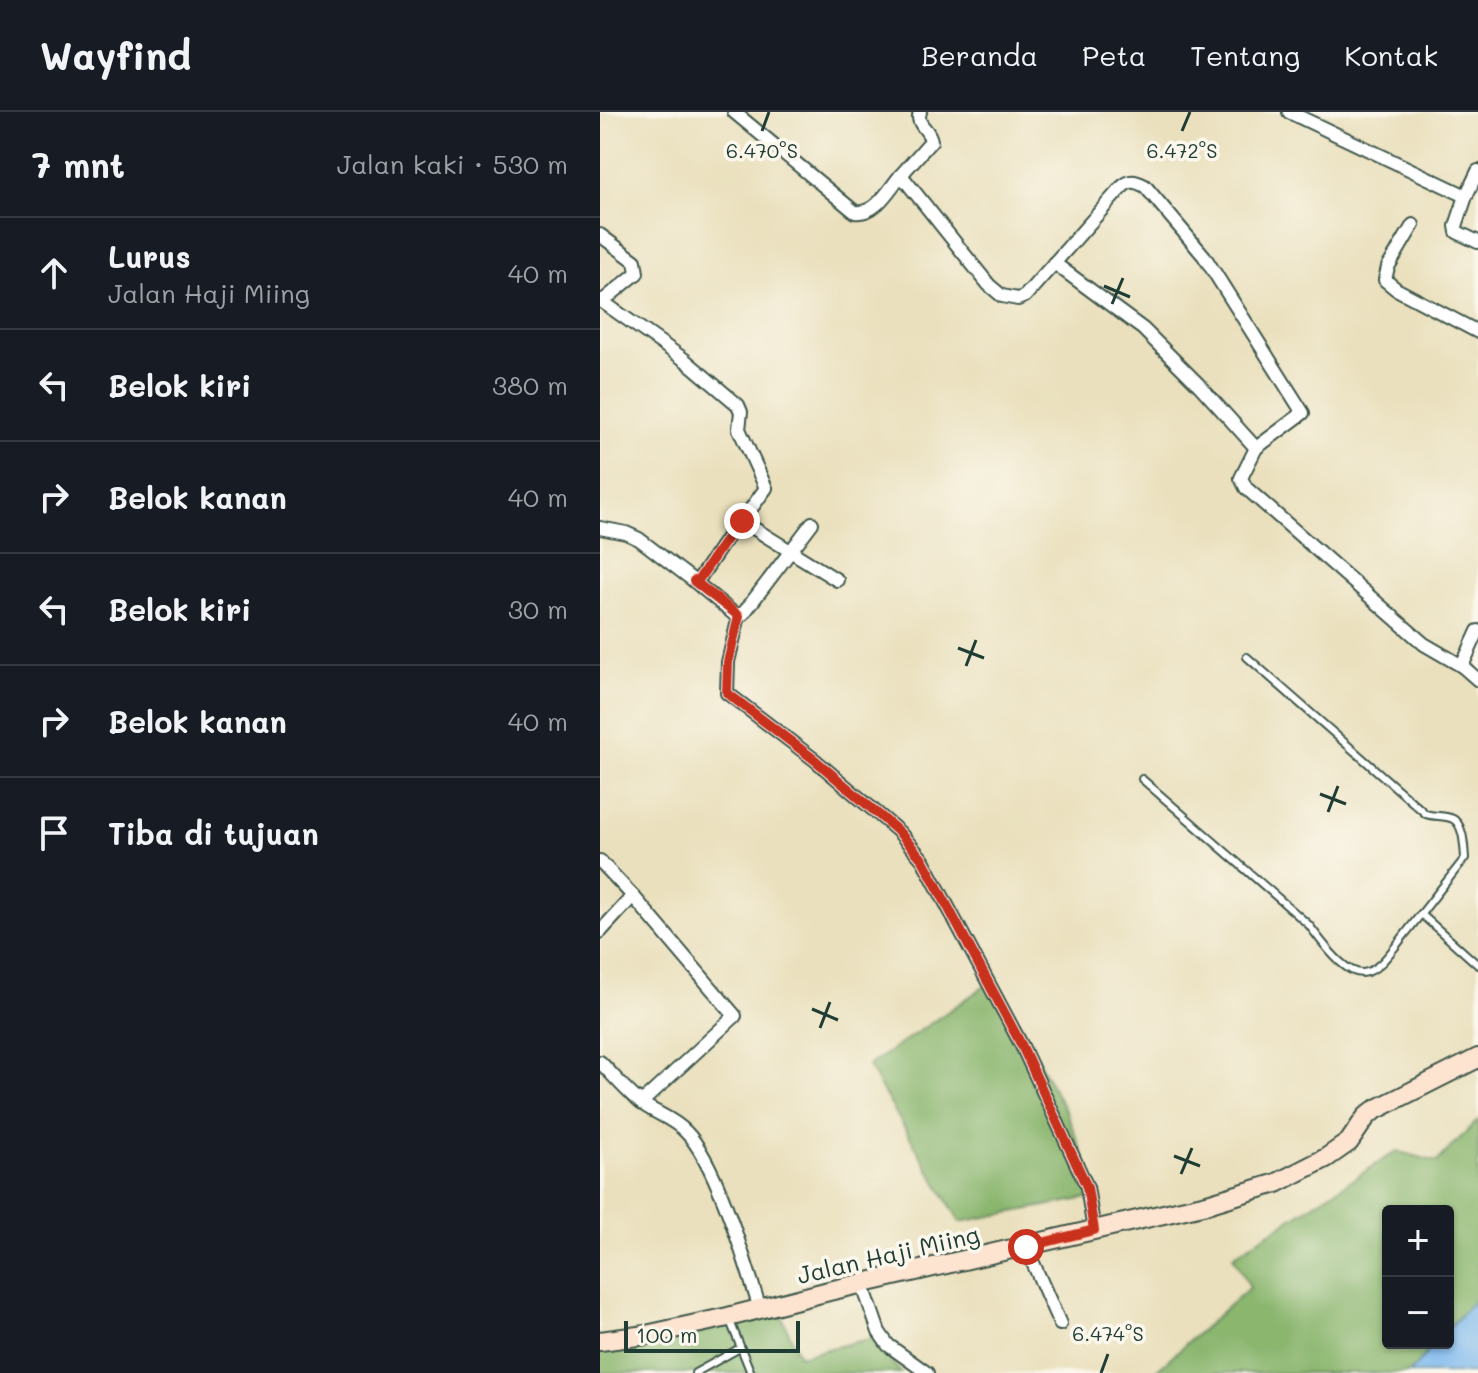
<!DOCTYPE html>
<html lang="id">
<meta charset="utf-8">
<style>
body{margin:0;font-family:Mali,sans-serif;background:#242831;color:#f1f3f6}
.controls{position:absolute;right:24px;bottom:24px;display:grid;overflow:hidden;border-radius:8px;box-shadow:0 2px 6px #0004}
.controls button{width:72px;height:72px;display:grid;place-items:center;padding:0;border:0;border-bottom:2px solid #363941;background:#171b24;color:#f1f3f6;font:40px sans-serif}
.scale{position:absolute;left:24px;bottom:20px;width:176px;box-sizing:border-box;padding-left:8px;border:4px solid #1f3d34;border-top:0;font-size:22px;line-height:28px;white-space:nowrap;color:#1f3d34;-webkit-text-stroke:6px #fbf7ec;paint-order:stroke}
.stop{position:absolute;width:24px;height:24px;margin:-18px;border:6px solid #c8321e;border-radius:50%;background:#fff}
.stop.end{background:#c8321e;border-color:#fff;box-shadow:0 2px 8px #0008}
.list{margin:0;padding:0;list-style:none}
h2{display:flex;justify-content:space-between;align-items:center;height:104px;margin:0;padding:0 32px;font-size:34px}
h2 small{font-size:26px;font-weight:400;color:#9ea1a6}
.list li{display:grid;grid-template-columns:52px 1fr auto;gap:24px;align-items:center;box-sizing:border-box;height:112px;padding:0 32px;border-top:2px solid #363941}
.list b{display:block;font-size:30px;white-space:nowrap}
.list p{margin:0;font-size:26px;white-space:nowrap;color:#9ea1a6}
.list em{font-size:26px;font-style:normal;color:#9ea1a6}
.icon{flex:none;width:44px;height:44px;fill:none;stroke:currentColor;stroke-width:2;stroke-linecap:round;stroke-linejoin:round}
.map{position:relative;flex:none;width:878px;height:1261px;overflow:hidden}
header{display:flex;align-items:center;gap:48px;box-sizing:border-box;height:112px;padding:0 40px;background:#171b24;border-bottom:2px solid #363941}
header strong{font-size:38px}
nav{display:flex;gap:44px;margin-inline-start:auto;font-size:28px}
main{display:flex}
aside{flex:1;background:#171b24}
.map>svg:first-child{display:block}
.forest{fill:#8ab66e;stroke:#547a51;stroke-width:2}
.water{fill:#7cb8ee;stroke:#4e7a91;stroke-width:2}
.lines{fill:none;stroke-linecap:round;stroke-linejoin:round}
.lane-casing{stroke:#3d5549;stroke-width:10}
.street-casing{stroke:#3d5549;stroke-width:16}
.secondary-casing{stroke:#3d5549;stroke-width:22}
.lane{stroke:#fff;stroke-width:6}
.street{stroke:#fff;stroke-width:12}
.secondary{stroke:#fde4d0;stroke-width:18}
.route{stroke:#c8321e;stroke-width:10}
.ticks{fill:none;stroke:#1f3d34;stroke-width:3}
.labels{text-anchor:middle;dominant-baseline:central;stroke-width:7;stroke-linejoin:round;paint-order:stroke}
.street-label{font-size:24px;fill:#1f3d34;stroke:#fbf7ec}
.ticks-label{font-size:20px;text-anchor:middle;fill:#1f3d34;stroke:#fbf7ec;stroke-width:7;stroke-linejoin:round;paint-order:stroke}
</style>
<header>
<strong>Wayfind</strong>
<nav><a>Beranda</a><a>Peta</a><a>Tentang</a><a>Kontak</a></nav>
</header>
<main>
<aside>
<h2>7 mnt<small>Jalan kaki · 530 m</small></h2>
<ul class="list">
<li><svg class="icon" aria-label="ahead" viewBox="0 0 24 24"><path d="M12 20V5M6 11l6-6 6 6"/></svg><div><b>Lurus</b><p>Jalan Haji Miing</p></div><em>40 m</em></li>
<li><svg class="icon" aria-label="left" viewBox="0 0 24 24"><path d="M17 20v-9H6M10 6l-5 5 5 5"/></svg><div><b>Belok kiri</b></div><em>380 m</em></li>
<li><svg class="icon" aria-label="right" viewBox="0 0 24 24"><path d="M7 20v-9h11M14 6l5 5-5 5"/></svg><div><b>Belok kanan</b></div><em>40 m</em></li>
<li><svg class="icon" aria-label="left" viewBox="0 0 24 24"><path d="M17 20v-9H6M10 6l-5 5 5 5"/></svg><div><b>Belok kiri</b></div><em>30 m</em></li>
<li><svg class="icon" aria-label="right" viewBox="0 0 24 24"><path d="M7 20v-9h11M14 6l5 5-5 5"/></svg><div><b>Belok kanan</b></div><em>40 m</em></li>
<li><svg class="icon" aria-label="arrive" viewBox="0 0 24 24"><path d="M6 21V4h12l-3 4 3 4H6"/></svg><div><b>Tiba di tujuan</b></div></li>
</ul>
</aside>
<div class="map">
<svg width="878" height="1261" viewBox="0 0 878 1261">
<rect width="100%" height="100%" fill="#fbf7ec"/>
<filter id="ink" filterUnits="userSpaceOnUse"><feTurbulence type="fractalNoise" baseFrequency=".0125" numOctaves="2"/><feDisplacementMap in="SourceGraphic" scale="16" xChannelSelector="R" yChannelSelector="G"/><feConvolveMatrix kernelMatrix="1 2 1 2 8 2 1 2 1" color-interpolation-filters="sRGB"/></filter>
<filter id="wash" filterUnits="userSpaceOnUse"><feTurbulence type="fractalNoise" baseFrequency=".006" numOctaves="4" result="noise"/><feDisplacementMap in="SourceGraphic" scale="32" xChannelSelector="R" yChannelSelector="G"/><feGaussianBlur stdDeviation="1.8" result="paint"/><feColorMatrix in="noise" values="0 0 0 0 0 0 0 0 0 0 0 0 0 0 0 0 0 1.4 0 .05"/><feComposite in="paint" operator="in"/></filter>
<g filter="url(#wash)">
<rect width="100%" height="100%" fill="#eae0bd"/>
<g class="forest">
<polygon points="394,868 467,1002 499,1084 360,1110 268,954"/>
<polygon points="878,1008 878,1184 848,1217 848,1099 788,1099 788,1231 836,1231 809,1261 553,1261 650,1175 633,1144 797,1039 837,1050"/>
<polygon points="177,1194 199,1244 272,1226 301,1261 0,1261 0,1234"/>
</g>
<polygon class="water" points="878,1184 878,1261 809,1261 836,1231 848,1231 848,1217"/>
</g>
<g filter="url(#ink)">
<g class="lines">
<defs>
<g id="lane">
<path d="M647 545 826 702C834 705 845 703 853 707 864 713 864 735 865 746L821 802"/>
<path d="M542 667 709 813C766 891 771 864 821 802L878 853"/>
<polyline points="130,1209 151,1261"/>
<polyline points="95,1261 140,1236"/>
</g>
<g id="street">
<path d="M134 0 255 100C276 103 289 77 301 63L389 173 402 184 418 187 425 184 521 76C530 67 535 69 545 74L604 144 703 301 656 336 641 366 646 376 824 532 862 554"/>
<polyline points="689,0 866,84 856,114 857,120 878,130"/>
<path d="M301 63 331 29C330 17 315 13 320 0"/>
<polyline points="866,84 878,59"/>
<polyline points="813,113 788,155 785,168 796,177 878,220"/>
<polyline points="0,123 35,149 37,161 3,189"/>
<polyline points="454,151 543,217 599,273 656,336"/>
<polyline points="0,188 85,248 138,293 141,300 139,317 166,376 142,409"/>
<polyline points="0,416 26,421 39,427 94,469 99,467 137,411 142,409 237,468"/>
<polyline points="94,469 134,502 143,502 212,411"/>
<polyline points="139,504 128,550 127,581 215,648 299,720 323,748 422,934 487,1075 494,1118"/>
<polyline points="878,519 862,554 878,568"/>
<polyline points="0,749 33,784 0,820"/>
<polyline points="33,784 135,904 41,991"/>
<path d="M0 950C13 963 25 978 40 990 54 1001 73 1006 86 1020 117 1051 146 1153 160 1197"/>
<polyline points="426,1135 460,1212"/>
<polyline points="262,1171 279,1220 288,1233 327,1261"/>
</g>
<polyline id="secondary" points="0,1229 46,1223 128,1205 229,1179 607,1092 677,1071 726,1046 749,1030 766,1005 773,999 878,946"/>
</defs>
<use href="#lane" class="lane-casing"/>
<use href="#street" class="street-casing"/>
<use href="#secondary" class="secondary-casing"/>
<use href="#lane" class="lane"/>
<use href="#street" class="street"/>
<use href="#secondary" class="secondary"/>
</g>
</g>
<g class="lines" filter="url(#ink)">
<polyline class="route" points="142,409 137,411 99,467 94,469 139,504 128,550 127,581 215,648 299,720 323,748 422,934 487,1075 494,1118 426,1135"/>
</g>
<path class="ticks" d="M162 19 169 0M582 19 590 0M504 174 530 185M512 192 523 166M358 536 384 546M366 554 376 528M720 682 746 692M728 700 738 674M212 897 238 908M220 916 230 890M574 1044 600 1054M581 1062 592 1036M501 1261 508 1242"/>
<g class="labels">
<g class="street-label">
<text transform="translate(288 1142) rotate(-13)">Jalan Haji Miing</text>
</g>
</g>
<g class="ticks-label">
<text x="162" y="46">6.470°S</text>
<text x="582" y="46">6.472°S</text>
<text x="508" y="1229">6.474°S</text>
</g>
</svg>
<div class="controls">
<button>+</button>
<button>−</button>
</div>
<div class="scale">100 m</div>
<div class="stop" style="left:426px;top:1135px"></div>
<div class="stop end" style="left:142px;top:409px"></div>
</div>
</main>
